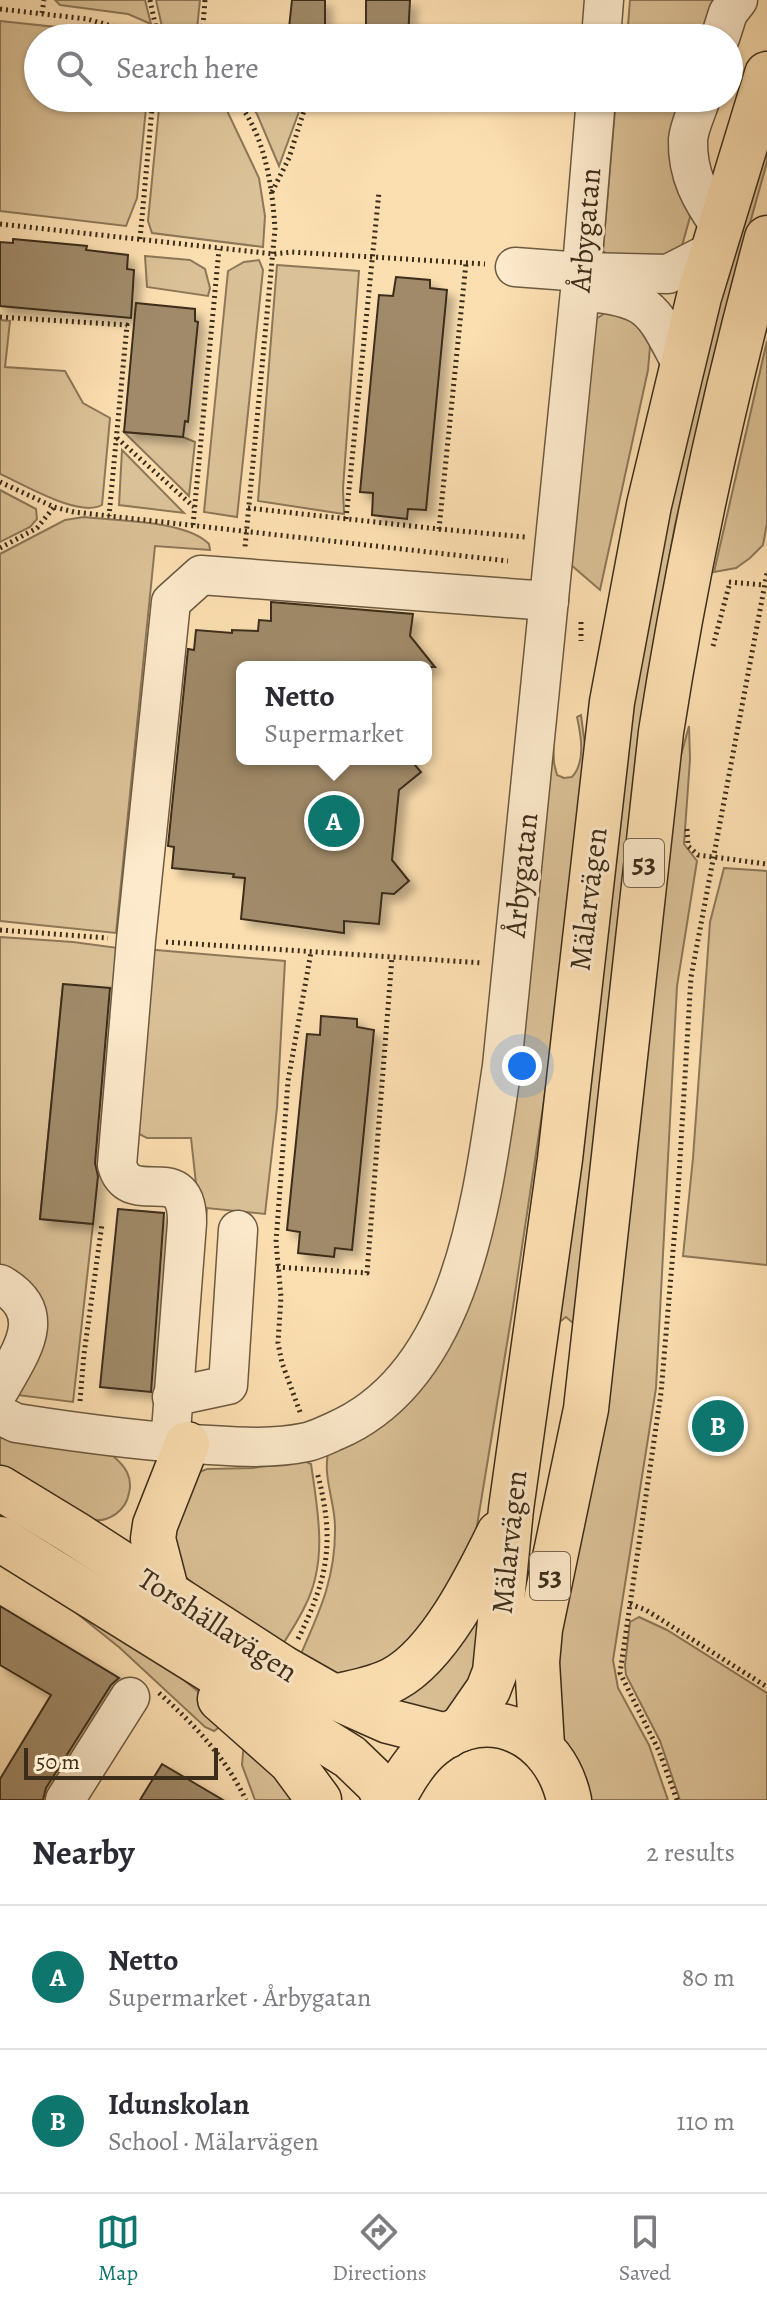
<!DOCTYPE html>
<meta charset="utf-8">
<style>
body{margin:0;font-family:Alegreya,serif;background:#f2f2f3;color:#2b2b33}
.scale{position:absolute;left:24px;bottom:20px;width:194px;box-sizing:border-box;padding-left:8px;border:4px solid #3c2d1a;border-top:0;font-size:22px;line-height:28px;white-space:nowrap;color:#3c2d1a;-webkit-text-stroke:6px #fdeacc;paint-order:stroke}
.you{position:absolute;left:522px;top:1066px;width:28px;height:28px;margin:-20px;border:6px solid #fff;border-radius:50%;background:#1a73e8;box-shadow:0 0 0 12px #1a73e833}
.badge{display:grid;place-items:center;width:52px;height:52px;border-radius:50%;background:#0f766e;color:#fff;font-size:26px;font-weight:700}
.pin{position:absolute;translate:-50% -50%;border:4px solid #fff;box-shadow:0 2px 8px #0006}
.popup{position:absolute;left:236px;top:661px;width:196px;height:104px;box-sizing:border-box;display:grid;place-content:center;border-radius:12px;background:#fff;filter:drop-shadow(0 2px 6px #0005);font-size:26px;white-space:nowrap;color:#7c7c81}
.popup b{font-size:30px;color:#2b2b33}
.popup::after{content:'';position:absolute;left:50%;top:100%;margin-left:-16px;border:16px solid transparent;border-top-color:#fff}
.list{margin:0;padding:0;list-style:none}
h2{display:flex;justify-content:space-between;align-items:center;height:104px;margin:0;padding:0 32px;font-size:34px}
h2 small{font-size:26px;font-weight:400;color:#7c7c81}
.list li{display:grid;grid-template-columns:52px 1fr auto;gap:24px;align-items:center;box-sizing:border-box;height:144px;padding:0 32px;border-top:2px solid #e1e1e2}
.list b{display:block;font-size:30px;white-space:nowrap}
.list p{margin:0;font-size:26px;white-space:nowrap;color:#7c7c81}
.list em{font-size:26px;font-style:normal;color:#7c7c81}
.icon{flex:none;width:44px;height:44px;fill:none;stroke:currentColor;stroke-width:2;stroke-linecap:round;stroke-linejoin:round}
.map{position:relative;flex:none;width:767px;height:1800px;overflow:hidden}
.search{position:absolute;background:#fff;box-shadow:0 2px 6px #0004;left:24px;right:24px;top:24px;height:88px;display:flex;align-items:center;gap:20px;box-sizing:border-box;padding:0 28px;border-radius:44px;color:#7c7c81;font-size:30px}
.sheet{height:392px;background:#fff}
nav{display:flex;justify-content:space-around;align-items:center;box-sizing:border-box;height:112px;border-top:2px solid #e1e1e2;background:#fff;font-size:22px;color:#7c7c81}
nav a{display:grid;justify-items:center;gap:4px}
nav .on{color:#0f766e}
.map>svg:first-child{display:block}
.green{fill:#dbc197;stroke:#8c7758;stroke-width:2}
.building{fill:#a08a69;stroke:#3c2d1a;stroke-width:2;filter:url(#shadow)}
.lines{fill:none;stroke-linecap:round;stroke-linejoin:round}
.minor-casing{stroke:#6c5a40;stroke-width:41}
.major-casing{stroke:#3c2d1a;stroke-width:47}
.path{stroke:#3c2d1a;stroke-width:5;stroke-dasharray:2 4;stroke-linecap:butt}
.minor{stroke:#fdeacc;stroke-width:38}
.major{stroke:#fcdfb1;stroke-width:44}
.labels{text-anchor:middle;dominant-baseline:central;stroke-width:6;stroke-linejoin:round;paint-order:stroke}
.shield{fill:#fdeacc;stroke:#76664f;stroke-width:2}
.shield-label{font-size:28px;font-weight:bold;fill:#3c2d1a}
.street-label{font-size:30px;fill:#3c2d1a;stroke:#fdeacc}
</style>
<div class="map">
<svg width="767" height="1800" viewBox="0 0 767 1800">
<defs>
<filter id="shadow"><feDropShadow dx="7" dy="7" stdDeviation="4" flood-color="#0004"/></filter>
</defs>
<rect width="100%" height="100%" fill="#fcdfb1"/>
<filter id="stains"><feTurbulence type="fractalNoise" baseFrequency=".0025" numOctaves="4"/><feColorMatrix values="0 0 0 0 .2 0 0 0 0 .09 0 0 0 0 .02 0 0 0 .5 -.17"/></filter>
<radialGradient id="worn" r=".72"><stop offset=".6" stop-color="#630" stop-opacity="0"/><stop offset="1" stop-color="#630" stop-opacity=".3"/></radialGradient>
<g class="green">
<polygon points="55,0 145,0 151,24 128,14 60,5"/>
<polygon points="156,0 200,0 196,38 175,38 163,31"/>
<polygon points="630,0 725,0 704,38 627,38"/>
<polygon points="0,21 104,32 124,38 38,38 38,98 147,98 137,198 126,226 0,211"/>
<polygon points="160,98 221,98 259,178 265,216 263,247 152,233 148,221"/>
<polygon points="245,98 304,98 279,166 257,114"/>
<polygon points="616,98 675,98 672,108 678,115 683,183 690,217 680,253 672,262 607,256 603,250"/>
<polygon points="767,125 767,162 732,288 675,525 650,666 631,802 579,1328 566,1317 553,1327 627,725 663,523 719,282"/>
<polygon points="145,256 190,260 205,269 210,288 208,296 147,287"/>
<polygon points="259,260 263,270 237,517 204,512 228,271 244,262"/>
<polygon points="277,265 359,271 343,488 344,514 258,501"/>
<polygon points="617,310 647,329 650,346 648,370 600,590 570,564 596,319 605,313"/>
<path d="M0 320 10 321 5 367 65 371 83 403 110 418 102 505C79 518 23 484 0 474Z"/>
<polygon points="767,341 767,523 763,545 750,558 736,568 714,572"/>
<polygon points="124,432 183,437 195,442 189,496"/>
<polygon points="122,450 184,513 119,505"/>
<polygon points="0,490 36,509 37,519 30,527 0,542"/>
<path d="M84 517C117 521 186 520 209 544L210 550 155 546 116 933 0 921V554L65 520Z"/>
<path d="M581 715 586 753 553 1040 513 1307 473 1550 418 1646 348 1679 296 1665C317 1617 336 1581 335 1527 335 1502 323 1478 328 1453 391 1425 413 1405 448 1347L553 738 554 763 557 775 564 778 572 777C586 762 581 735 577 717Z"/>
<polygon points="689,726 690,759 684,844 697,861 677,986 656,1388 613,1660 618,1688 649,1745 668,1800 587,1800 560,1736 548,1687 671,792"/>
<polygon points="724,868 767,871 767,1265 683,1256 693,1158 710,922"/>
<polygon points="0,937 73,942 126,949 116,989 63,985 40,1219 93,1224 73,1402 17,1395 26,1365 0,1272"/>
<polygon points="144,949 285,961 277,1108 265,1214 207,1208 193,1374 181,1372 196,1184 191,1138 147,1138 135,1132"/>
<path d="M0 1435 113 1456C125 1466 133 1477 129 1493 126 1510 110 1522 93 1520 78 1518 18 1480 0 1470Z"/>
<path d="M304 1461 311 1464C318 1512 328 1561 305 1606 297 1623 286 1639 276 1655L181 1573 170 1557 190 1476 207 1469 253 1468Z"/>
<polygon points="481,1586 481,1666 450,1711 437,1714 387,1707"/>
<polygon points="64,1603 172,1670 231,1719 214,1731 205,1727 120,1648"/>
<polygon points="639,1617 667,1630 767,1693 767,1800 680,1800 660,1741 626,1675 625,1665 630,1622"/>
<polygon points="244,1741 309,1800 255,1800 242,1765"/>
</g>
<g class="building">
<polygon points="292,0 325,0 325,32 289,28"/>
<polygon points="366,0 410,0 408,38 366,35"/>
<polygon points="13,239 87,246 86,250 128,255 127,269 134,270 131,318 0,306 0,242 13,243"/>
<polygon points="396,277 430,280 430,288 447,290 426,510 408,509 407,519 372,515 373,493 360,492 379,295 393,296"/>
<polygon points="136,303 195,309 195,321 198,322 188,422 185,421 183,437 124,432"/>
<polygon points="271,602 413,614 410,636 435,667 242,667 242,759 410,759 421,772 399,790 392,860 409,881 394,894 382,893 379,924 344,921 344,933 241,919 245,878 233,877 234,874 172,868 174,847 168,846 188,649 194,650 196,630 232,633 232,630 258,631 259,620 271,621"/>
<polygon points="63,984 110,988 95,1163 98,1176 93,1224 40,1219"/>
<polygon points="321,1016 357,1019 357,1027 374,1030 352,1250 335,1248 334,1257 298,1253 300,1232 287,1230 307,1034 320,1035"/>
<polygon points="118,1209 164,1213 151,1392 100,1387"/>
<polygon points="0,1606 119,1678 111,1685 46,1788 43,1800 0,1800 0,1779 51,1695 0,1665"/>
<polygon points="162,1764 223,1800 140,1800"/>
</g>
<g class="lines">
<defs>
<g id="minor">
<polyline points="601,38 604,0"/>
<polyline points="720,38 728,13 738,0"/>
<path d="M701 98C697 111 689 127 688 140 687 175 701 199 720 226"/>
<polyline points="515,267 582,272 668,274 713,251"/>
<path d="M587 292C652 297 654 312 683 367"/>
<path d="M0 1284C51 1313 21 1351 0 1389"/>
<polyline points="172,1397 228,1385 238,1230"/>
<path d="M0 1415 16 1423C80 1433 145 1442 210 1445 242 1447 274 1449 307 1442 316 1440 326 1435 335 1431 466 1375 483 1190 502 1066L580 291 596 98"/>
<path d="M170 1444 187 1223C188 1156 130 1212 117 1165L136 940 171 602 201 575 549 601"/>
<polyline points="65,1800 130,1697"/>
</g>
<g id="major">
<polyline points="0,1488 74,1533 283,1668 334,1697 388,1721 447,1736"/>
<polyline points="0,1539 350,1757 378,1784 386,1800"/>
<polyline points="167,1593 153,1539 155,1525 187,1444"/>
<path d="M334 1697C354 1692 376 1689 394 1679 439 1655 477 1578 499 1533"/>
<polyline points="220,1699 291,1762 319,1800"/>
<polyline points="461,1729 488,1690 495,1672 511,1509 560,1159 612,702 649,505 699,297 767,74"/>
<path d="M542 1746 537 1662 540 1629 586 1409 661 732C687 565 723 401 767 238"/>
<path d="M393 1800C403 1780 415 1759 433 1745 489 1700 555 1734 569 1800"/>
</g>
</defs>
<use href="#minor" class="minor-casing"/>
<use href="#major" class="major-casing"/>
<g class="path">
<polyline points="150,0 158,38"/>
<polyline points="0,9 87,19 154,38"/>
<polyline points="42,13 44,0"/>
<polyline points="202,38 205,0"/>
<path d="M235 98C265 135 272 183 275 229L245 547"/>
<polyline points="272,192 289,158 308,98"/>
<polyline points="0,224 274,254 292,252 485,264"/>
<polyline points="140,239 153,98"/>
<polyline points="0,317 127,325 109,516"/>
<polyline points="117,438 194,507"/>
<polyline points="0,482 54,507 74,512 508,561"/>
<polyline points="248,508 439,529 466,263"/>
<polyline points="346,519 379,192"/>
<polyline points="193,525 219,249"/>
<polyline points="439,529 525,537"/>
<polyline points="0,548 37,528 54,507"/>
<polyline points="729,582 764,585"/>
<polyline points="581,622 581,641"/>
<polyline points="713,646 730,582"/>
<polyline points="687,829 688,846 698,855 767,864"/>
<polyline points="0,930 108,938"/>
<polyline points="166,942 483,963"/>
<polyline points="277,1267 367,1273 392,957"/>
<polyline points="80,1401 84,1354 102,1224"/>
<polyline points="300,1412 282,1363 278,1343 281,1297 276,1242 288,1081 311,952"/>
<polyline points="630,1604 646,1610 767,1687"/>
<path d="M298 1639C329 1576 335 1540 317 1472"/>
<path d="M159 1693C195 1725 225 1757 246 1800"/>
<polyline points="677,1800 659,1751 620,1673 661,1393 678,1192 691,977 767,573"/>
</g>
<use href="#minor" class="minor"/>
<use href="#major" class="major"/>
</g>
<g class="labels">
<g class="shield">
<rect x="624" y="839" width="40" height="48" rx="6"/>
<rect x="530" y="1552" width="40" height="48" rx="6"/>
</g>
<g class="shield-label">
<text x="644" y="863">53</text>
<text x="550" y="1576">53</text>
</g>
<g class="street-label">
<text transform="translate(585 230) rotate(-85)">Årbygatan</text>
<text transform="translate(521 875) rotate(-84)">Årbygatan</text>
<text transform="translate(588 899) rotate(-83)">Mälarvägen</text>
<text transform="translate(509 1542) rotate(-84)">Mälarvägen</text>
<text transform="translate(218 1625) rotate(33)">Torshällavägen</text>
</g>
</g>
<rect width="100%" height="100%" filter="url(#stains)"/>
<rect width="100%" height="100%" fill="url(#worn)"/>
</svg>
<div class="scale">50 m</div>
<div class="you"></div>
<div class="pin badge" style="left:334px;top:821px">A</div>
<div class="popup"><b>Netto</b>Supermarket</div>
<div class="pin badge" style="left:718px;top:1426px">B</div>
<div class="search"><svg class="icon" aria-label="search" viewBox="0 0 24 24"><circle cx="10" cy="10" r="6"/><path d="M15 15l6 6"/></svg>Search here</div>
</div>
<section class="sheet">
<h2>Nearby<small>2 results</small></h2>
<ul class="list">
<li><span class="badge">A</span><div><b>Netto</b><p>Supermarket · Årbygatan</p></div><em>80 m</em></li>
<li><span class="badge">B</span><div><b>Idunskolan</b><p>School · Mälarvägen</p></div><em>110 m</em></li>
</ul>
</section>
<nav>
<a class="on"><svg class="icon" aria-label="map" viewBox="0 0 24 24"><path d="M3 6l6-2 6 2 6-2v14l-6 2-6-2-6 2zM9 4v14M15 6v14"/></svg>Map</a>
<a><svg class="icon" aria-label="directions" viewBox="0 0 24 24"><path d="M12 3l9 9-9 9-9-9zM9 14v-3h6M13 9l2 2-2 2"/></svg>Directions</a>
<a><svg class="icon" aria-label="saved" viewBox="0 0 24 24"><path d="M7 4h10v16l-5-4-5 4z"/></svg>Saved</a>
</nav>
